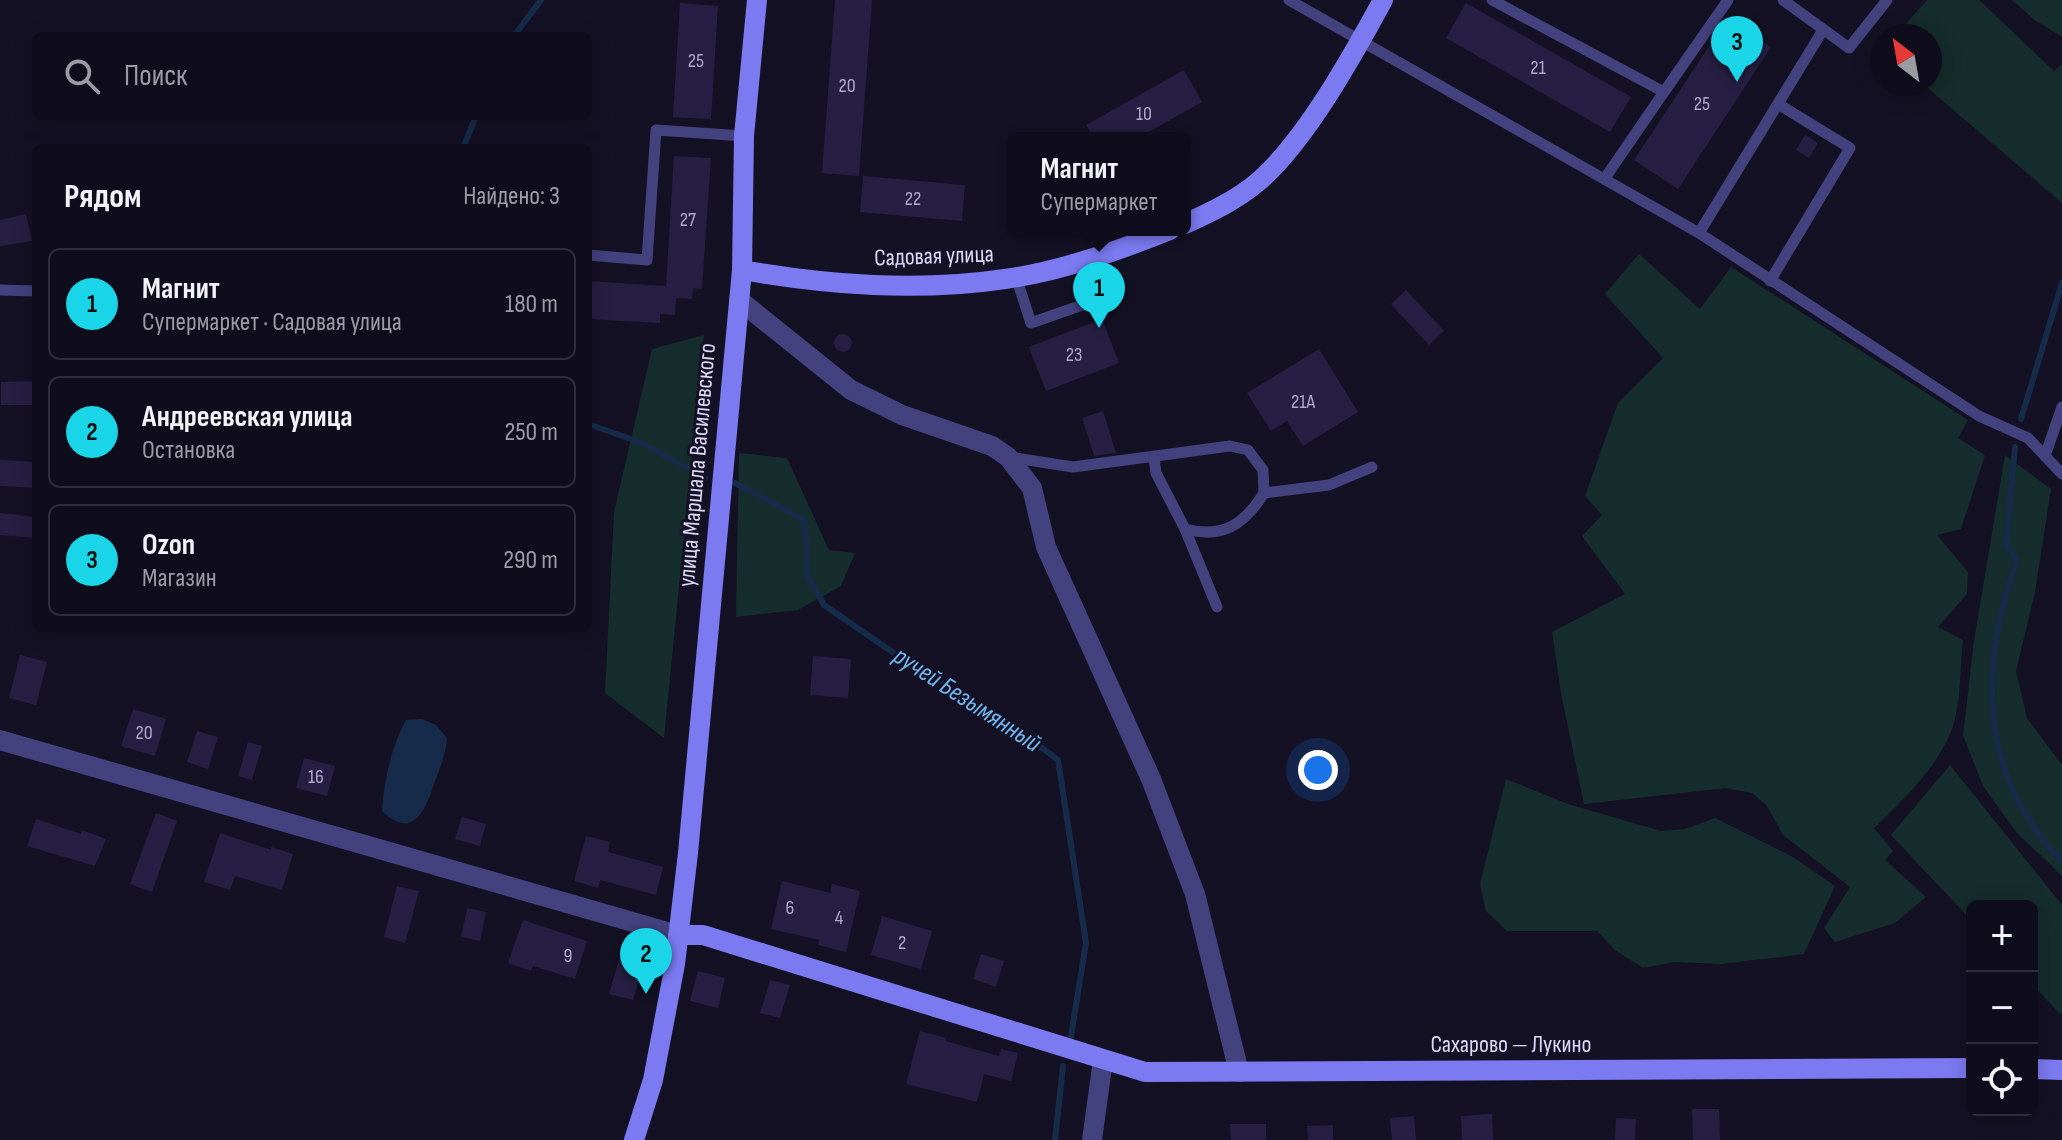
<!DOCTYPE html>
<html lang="ru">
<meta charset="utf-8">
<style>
body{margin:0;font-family:"Sofia Sans Condensed",sans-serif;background:#181624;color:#f1f3f6}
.controls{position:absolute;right:24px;bottom:24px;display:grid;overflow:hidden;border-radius:12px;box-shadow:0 4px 20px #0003}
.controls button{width:72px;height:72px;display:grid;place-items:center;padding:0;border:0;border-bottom:2px solid #2f2d3a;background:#0f0d1b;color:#f1f3f6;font:40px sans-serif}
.compass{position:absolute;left:1870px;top:24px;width:72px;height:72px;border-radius:50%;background:#0f0d1b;box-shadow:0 4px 20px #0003;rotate:329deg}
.you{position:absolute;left:1318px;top:770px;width:28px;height:28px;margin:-20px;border:6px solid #fff;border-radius:50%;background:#1a73e8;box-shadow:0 0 0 12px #1a73e833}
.badge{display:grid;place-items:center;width:52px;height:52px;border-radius:50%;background:#19d5e7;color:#111;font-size:26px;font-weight:700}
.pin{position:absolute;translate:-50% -66px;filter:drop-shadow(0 2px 4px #0008)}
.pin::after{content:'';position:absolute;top:42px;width:28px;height:24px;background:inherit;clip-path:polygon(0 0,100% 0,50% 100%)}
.popup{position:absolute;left:1007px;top:132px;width:184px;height:104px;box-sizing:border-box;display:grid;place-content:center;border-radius:12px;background:#0f0d1b;filter:drop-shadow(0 2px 6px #0005);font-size:26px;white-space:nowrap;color:#9b9ca3}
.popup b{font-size:30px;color:#f1f3f6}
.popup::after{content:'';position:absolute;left:50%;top:100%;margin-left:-16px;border:16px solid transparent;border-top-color:#0f0d1b}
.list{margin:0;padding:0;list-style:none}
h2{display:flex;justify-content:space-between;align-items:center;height:104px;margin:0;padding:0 32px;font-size:34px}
h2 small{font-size:26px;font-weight:400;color:#9b9ca3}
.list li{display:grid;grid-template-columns:52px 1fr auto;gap:24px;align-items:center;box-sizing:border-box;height:112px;margin:0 16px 16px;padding:0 16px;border:2px solid #2f2d3a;border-radius:12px}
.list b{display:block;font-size:30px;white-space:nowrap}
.list p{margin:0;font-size:26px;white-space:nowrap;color:#9b9ca3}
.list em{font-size:26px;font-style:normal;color:#9b9ca3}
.icon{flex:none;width:44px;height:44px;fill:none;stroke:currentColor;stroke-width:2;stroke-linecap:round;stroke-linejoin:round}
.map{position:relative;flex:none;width:2062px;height:1140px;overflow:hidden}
.search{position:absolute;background:#0f0d1b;box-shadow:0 4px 20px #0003;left:32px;top:32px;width:560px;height:88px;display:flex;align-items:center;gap:20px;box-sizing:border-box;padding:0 28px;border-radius:12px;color:#9b9ca3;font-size:30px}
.panel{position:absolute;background:#0f0d1b;box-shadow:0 4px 20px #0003;left:32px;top:144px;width:560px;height:488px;border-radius:12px}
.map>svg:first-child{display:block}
.green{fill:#152d2c}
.water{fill:#162b4a}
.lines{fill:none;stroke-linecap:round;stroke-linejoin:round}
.stream{stroke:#162b4a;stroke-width:6}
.building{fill:#261f43}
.lane{stroke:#43417e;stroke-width:11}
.street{stroke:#43417e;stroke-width:20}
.secondary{stroke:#7b7af1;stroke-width:20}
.labels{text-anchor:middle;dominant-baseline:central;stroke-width:6;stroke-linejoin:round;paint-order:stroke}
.number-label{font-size:20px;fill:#aeaacd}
.street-label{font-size:24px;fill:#dcd9fb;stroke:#141124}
.water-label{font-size:26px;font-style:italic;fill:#71b7f0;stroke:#141124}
</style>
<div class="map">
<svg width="2062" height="1140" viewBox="0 0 2062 1140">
<rect width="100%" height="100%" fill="#141124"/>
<g class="green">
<polygon points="1927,0 1979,0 2054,71 2062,64 2062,203 1923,84 1930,84 1930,36 1895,36"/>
<polygon points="2012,0 2062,0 2062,37 2035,20"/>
<path d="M1639 254 1700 309 1731 267 1968 420 1958 438 1985 455 1961 529 1937 535 1968 572 1967 594 1938 627 1963 640C1960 666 1961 702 1953 726 1941 763 1902 802 1874 828L1893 851 1885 860 1926 897 1895 923 1835 942 1824 928 1850 887 1783 835 1767 806 1752 793 1726 788 1584 804 1561 693 1552 632 1625 594 1582 536 1602 515 1585 496 1618 403 1663 358 1605 294Z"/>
<polygon points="704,335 664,738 605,693 614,512 652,349"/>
<polygon points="739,453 787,458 829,550 855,553 841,586 798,610 736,617"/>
<polygon points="2005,455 2051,489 2035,592 2016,671 2027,718 2062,765 2062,876 2016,832 1983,786 1963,735 1974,641"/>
<polygon points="1950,765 2062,905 2062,1012 2060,1014 2032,984 2032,906 1972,906 1972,921 1891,835"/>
<polygon points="1506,779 1568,804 1661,831 1685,829 1715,818 1793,857 1835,886 1804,954 1721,964 1674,962 1643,968 1615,950 1597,931 1507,931 1486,911 1480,884"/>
</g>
<path class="water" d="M422 719 436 725 447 738C446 755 439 770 433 787 424 814 411 839 382 811 384 781 391 747 406 720Z"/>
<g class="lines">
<g class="stream">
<polyline points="514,36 541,0"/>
<polyline points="463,148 476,116"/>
<polyline points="2021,419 2062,283"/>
<polyline points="588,424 642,443 705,478"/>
<path d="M2015 447 2006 544 2017 561C1984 648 1978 751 2035 828 2043 839 2051 852 2062 861"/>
<polyline points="735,483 803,519 807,545 807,574 824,605 901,658 1013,726 1058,760 1086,943 1071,1036"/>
<polyline points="1055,1140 1063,1066"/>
</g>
</g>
<g class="building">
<polygon points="835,0 872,0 859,176 822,173"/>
<polygon points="680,3 718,6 711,119 673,117"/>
<polygon points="1466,3 1631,97 1610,132 1446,38"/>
<polygon points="1727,19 1771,47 1678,189 1634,160"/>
<polygon points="1184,70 1202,102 1138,138 1094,138 1086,125"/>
<polygon points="1805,135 1818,143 1809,158 1796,150"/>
<polygon points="674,156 711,158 702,289 693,288 692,299 676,298 675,315 660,314 660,323 588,319 588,281 666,286"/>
<polygon points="863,176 965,185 962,221 860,212"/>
<polygon points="26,214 32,241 0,246 0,220"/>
<polygon points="1406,290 1444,331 1429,345 1391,304"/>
<polygon points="1102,319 1119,363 1046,391 1029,347"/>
<circle cx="843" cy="343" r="9"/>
<polygon points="1319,349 1358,412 1303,446 1287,421 1271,431 1247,393"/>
<polygon points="36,381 36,405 1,405 1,382"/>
<polygon points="1103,411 1116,453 1094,456 1082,418"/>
<polygon points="0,460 36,462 36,488 0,486"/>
<polygon points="0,513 36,517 36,538 0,535"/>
<polygon points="20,655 47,662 36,705 9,698"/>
<polygon points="813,656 851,659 848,698 810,695"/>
<polygon points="133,709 166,719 155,756 121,746"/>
<polygon points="197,731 218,737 208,769 187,762"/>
<polygon points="248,742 262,746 252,780 238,776"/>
<polygon points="304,758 335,766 327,796 296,788"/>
<polygon points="156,813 177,821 152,892 130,884"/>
<polygon points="462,817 486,824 480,846 455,839"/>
<polygon points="36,819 81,834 82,830 106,839 95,866 27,846"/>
<polygon points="220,833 271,850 271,847 293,854 282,890 235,876 230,890 204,882"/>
<polygon points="586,836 610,842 608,852 663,867 656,895 600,880 598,888 574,881"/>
<polygon points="782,881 830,893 832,884 860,891 846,952 818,945 819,940 771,929"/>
<polygon points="397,886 419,891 405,943 384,937"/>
<polygon points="467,908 486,912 480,941 461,937"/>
<polygon points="882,916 932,931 921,969 871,955"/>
<polygon points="523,920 587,941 575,979 533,966 531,971 508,963"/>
<polygon points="622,949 646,956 633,1000 609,994"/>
<polygon points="981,954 1004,961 996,987 973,979"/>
<polygon points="698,971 725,978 718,1008 690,1001"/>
<polygon points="770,980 790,985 780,1018 760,1013"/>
<polygon points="920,1031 946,1038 945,1041 999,1056 1001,1049 1018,1053 1011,1081 984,1074 977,1102 906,1084"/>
<polygon points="1692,1109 1719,1109 1720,1140 1693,1140"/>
<polygon points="1492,1114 1493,1140 1462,1140 1461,1116"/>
<polygon points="1414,1116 1416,1140 1392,1140 1390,1118"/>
<polygon points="1616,1118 1636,1119 1635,1140 1615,1140"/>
<polygon points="1230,1124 1266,1124 1266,1140 1231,1140"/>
<polygon points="1333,1125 1333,1140 1308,1140 1307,1126"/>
</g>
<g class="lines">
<g class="lane">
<polyline points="1289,0 1699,233 1979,416 2028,438 2062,474"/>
<polyline points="1492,0 1664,92 1728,0"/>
<polyline points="1783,0 1849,48 1887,0"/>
<polyline points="1605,178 1664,92"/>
<polyline points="1699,233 1823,30"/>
<polyline points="588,255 647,260 656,130 744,136"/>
<polyline points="1016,277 1031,323 1105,297 1093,258"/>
<polyline points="1770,281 1850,148 1778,104"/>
<polyline points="0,290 36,291"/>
<polyline points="2045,456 2062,407"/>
<polyline points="1009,457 1073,467 1230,446 1248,450 1263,470 1264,493 1329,485 1372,467"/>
<polyline points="1154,458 1156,473 1185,529 1217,607"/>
<path d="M1185 529C1222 539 1244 525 1264 493"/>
</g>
<g class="street">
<polyline points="739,300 851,390 902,415 992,446 1008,457 1032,488 1046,547 1151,779 1195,894 1239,1072"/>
<polyline points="0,740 678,935"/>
<polyline points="1092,1140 1103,1060"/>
</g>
<g class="secondary">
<path d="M1185 224C1211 212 1237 200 1259 181 1306 140 1353 55 1383 0"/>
<path d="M742 270C829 285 917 292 1005 279 1062 271 1117 251 1170 230"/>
<polyline points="678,935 703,935 1145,1072 1972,1068"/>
<polyline points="2032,1069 2062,1070"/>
<polyline points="634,1140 653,1080 675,964 688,853 742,270 744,136 757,0"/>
</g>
</g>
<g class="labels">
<g class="number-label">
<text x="696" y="61">25</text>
<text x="1538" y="68">21</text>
<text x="847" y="86">20</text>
<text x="1702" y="104">25</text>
<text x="1144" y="114">10</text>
<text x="913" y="199">22</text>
<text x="688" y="220">27</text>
<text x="1074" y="355">23</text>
<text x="1303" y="402">21А</text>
<text x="144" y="733">20</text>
<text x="316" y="777">16</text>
<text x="790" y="908">6</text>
<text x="839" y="918">4</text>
<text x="902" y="943">2</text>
<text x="568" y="956">9</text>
</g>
<g class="street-label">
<text transform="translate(934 256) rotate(-2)">Садовая улица</text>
<text transform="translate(697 465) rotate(-85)">улица Маршала Василевского</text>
<text x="1511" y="1044">Сахарово — Лукино</text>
</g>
<g class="water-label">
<text transform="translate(967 700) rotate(33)">ручей Безымянный</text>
</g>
</g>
</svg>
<div class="controls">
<button>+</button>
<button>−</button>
<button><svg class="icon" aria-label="locate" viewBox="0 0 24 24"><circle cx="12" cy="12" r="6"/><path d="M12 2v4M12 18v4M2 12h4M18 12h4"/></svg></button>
</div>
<svg class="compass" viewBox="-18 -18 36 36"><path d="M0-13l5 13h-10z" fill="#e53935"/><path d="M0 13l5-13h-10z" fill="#9b9ca3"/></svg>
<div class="you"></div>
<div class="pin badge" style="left:1099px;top:328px">1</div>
<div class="popup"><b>Магнит</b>Супермаркет</div>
<div class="pin badge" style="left:646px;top:994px">2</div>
<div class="pin badge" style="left:1737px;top:82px">3</div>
<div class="search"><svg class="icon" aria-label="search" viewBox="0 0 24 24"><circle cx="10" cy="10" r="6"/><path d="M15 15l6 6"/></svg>Поиск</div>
<section class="panel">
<h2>Рядом<small>Найдено: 3</small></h2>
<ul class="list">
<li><span class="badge">1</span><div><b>Магнит</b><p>Супермаркет · Садовая улица</p></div><em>180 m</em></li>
<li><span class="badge">2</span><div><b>Андреевская улица</b><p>Остановка</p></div><em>250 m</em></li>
<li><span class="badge">3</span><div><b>Ozon</b><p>Магазин</p></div><em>290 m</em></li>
</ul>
</section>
</div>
